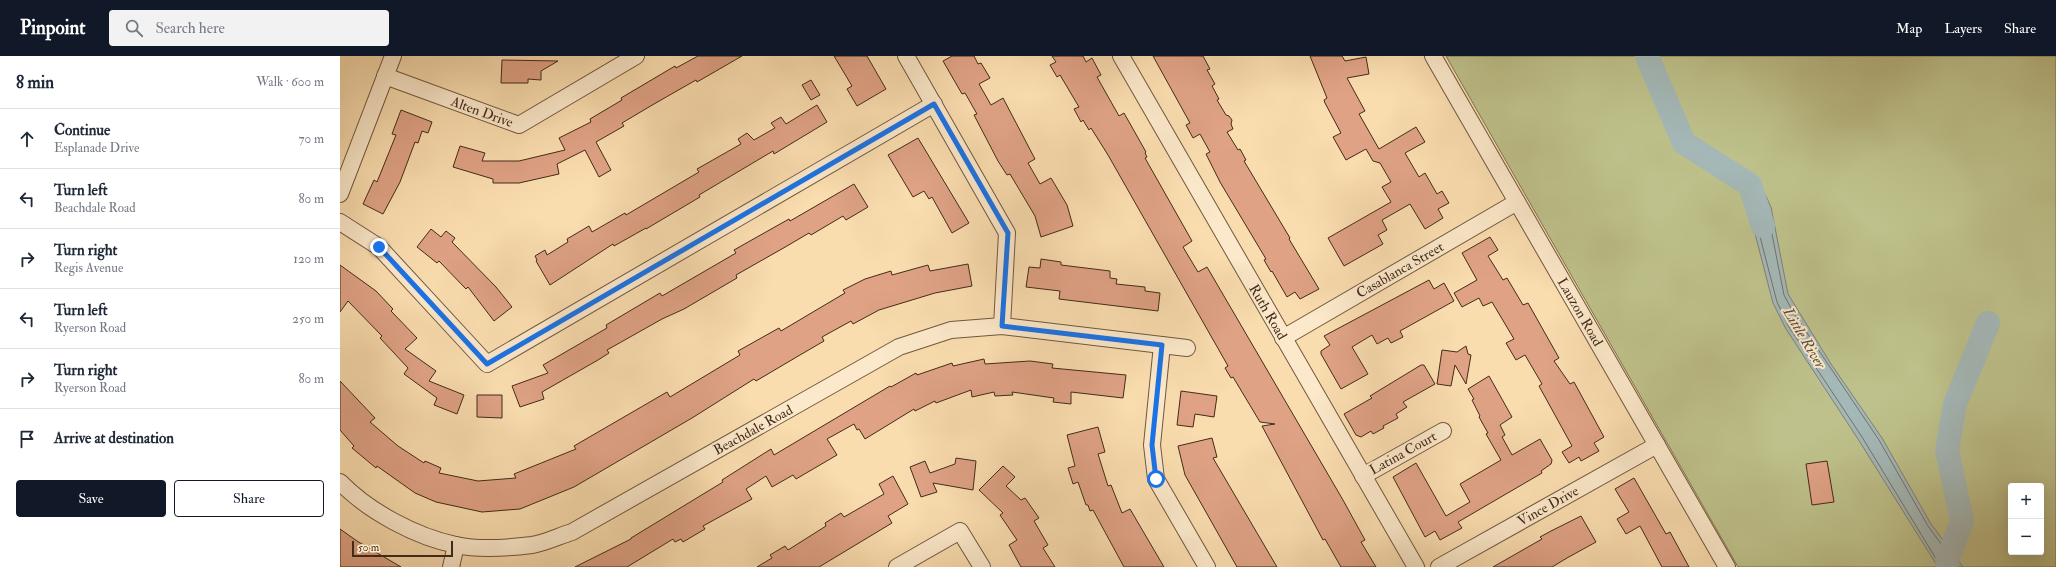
<!DOCTYPE html>
<meta charset="utf-8">
<style>
body{margin:0;font-family:"IM FELL Double Pica",serif;background:#f2f2f3;color:#1f2937}
.controls{position:absolute;right:12px;bottom:12px;display:grid;overflow:hidden;border-radius:4px;box-shadow:0 4px 16px #0002}
.controls button{width:36px;height:36px;display:grid;place-items:center;padding:0;border:0;border-bottom:1px solid #e0e1e3;background:#fff;color:#1f2937;font:20px sans-serif}
.scale{position:absolute;left:12px;bottom:10px;width:101px;box-sizing:border-box;padding-left:4px;border:2px solid #432b1a;border-top:0;font-size:11px;line-height:14px;white-space:nowrap;color:#432b1a;-webkit-text-stroke:3px #fce9cb;paint-order:stroke}
.stop{position:absolute;width:12px;height:12px;margin:-9px;border:3px solid #1a73e8;border-radius:50%;background:#fff}
.stop.end{background:#1a73e8;border-color:#fff;box-shadow:0 1px 4px #0008}
.list{margin:0;padding:0;list-style:none}
h2{display:flex;justify-content:space-between;align-items:center;height:52px;margin:0;padding:0 16px;font-size:17px}
h2 small{font-size:13px;font-weight:400;color:#747a83}
.list li{display:grid;grid-template-columns:26px 1fr auto;gap:12px;align-items:center;box-sizing:border-box;height:60px;padding:0 16px;border-top:1px solid #e0e1e3}
.list b{display:block;font-size:15px;white-space:nowrap}
.list p{margin:0;font-size:13px;white-space:nowrap;color:#747a83}
.list em{font-size:13px;font-style:normal;color:#747a83}
.actions{display:flex;gap:8px;padding:12px 16px}
.actions a{flex:1;padding:9px 0;border:1px solid #111827;border-radius:4px;text-align:center;font-size:14px;color:#111827}
.actions .main{background:#111827;color:#fff}
.icon{flex:none;width:22px;height:22px;fill:none;stroke:currentColor;stroke-width:2;stroke-linecap:round;stroke-linejoin:round}
.map{position:relative;flex:none;width:1716px;height:511px;overflow:hidden}
header{display:flex;align-items:center;gap:24px;box-sizing:border-box;height:56px;padding:0 20px;background:#111827;color:#fff}
header strong{font-size:19px}
nav{display:flex;gap:22px;margin-inline-start:auto;font-size:14px}
.search{width:280px;height:36px;background:#f2f2f3;display:flex;align-items:center;gap:10px;box-sizing:border-box;padding:0 14px;border-radius:4px;color:#747a83;font-size:15px}
main{display:flex}
aside{flex:1;background:#fff}
.map>svg:first-child{display:block}
.green{fill:#bec18b;stroke:#807652;fill-rule:evenodd}
.water{fill:#a4b8b7;stroke:#7d8078}
.lines{fill:none;stroke-linecap:round;stroke-linejoin:round}
.shore{stroke:#747268;stroke-width:1}
.river{stroke:#a4b8b7;stroke-width:24}
.building{fill:#dfa285;stroke:#432b1a}
.minor-casing{stroke:#71583f;stroke-width:18}
.minor{stroke:#fce9cb;stroke-width:16}
.route{stroke:#1a73e8;stroke-width:5}
.labels{text-anchor:middle;dominant-baseline:central;stroke-width:4;stroke-linejoin:round;paint-order:stroke}
.street-label{font-size:14px;fill:#432b1a;stroke:#fce9cb}
.water-label{font-size:15px;font-style:italic;fill:#5b4e41;stroke:#fce9cb}
</style>
<header>
<strong>Pinpoint</strong>
<div class="search"><svg class="icon" aria-label="search" viewBox="0 0 24 24"><circle cx="10" cy="10" r="6"/><path d="M15 15l6 6"/></svg>Search here</div>
<nav><a>Map</a><a>Layers</a><a>Share</a></nav>
</header>
<main>
<aside>
<h2>8 min<small>Walk · 600 m</small></h2>
<ul class="list">
<li><svg class="icon" aria-label="ahead" viewBox="0 0 24 24"><path d="M12 20V5M6 11l6-6 6 6"/></svg><div><b>Continue</b><p>Esplanade Drive</p></div><em>70 m</em></li>
<li><svg class="icon" aria-label="left" viewBox="0 0 24 24"><path d="M17 20v-9H6M10 6l-5 5 5 5"/></svg><div><b>Turn left</b><p>Beachdale Road</p></div><em>80 m</em></li>
<li><svg class="icon" aria-label="right" viewBox="0 0 24 24"><path d="M7 20v-9h11M14 6l5 5-5 5"/></svg><div><b>Turn right</b><p>Regis Avenue</p></div><em>120 m</em></li>
<li><svg class="icon" aria-label="left" viewBox="0 0 24 24"><path d="M17 20v-9H6M10 6l-5 5 5 5"/></svg><div><b>Turn left</b><p>Ryerson Road</p></div><em>250 m</em></li>
<li><svg class="icon" aria-label="right" viewBox="0 0 24 24"><path d="M7 20v-9h11M14 6l5 5-5 5"/></svg><div><b>Turn right</b><p>Ryerson Road</p></div><em>80 m</em></li>
<li><svg class="icon" aria-label="arrive" viewBox="0 0 24 24"><path d="M6 21V4h12l-3 4 3 4H6"/></svg><div><b>Arrive at destination</b></div></li>
</ul>
<div class="actions"><a class="main">Save</a><a>Share</a></div>
</aside>
<div class="map">
<svg width="1716" height="511" viewBox="0 0 1716 511">
<rect width="100%" height="100%" fill="#faddaf"/>
<filter id="stains"><feTurbulence type="fractalNoise" baseFrequency=".005" numOctaves="4"/><feColorMatrix values="0 0 0 0 .2 0 0 0 0 .09 0 0 0 0 .02 0 0 0 .5 -.17"/></filter>
<radialGradient id="worn" r=".72"><stop offset=".6" stop-color="#630" stop-opacity="0"/><stop offset="1" stop-color="#630" stop-opacity=".3"/></radialGradient>
<path class="green" d="M1106 0H1716V511H1398ZM1671 430H1701V496H1671Z"/>
<polygon class="water" points="1423,134 1431,151 1448,238 1491,308 1542,382 1591,468 1623,511 1598,511 1518,383 1446,273 1433,247 1406,143"/>
<g class="lines">
<polyline class="shore" points="1601,511 1522,381 1449,271 1437,246 1411,146 1412,144 1422,141 1427,153 1444,239 1453,256 1539,384 1588,470 1618,511"/>
<g class="river">
<polyline points="1307,0 1344,87 1410,129 1423,170"/>
<polyline points="1607,505 1622,465 1607,394 1615,348 1648,267"/>
</g>
</g>
<g class="building">
<polygon points="358,0 402,0 357,26 356,24 314,48 282,67 284,70 256,86 271,114 259,121 245,94 217,108 219,118 179,127 153,127 153,123 113,111 120,90 145,97 142,105 179,105 225,94 219,82 251,66 250,63 282,44 281,42 335,10 336,12"/>
<polygon points="494,0 527,0 546,33 517,50 507,33 512,30"/>
<polygon points="612,0 634,0 638,8 641,7 650,22 639,28 651,49 663,42 695,103 688,107 700,128 711,122 727,149 733,170 701,181 695,160 670,118 667,119 658,105 634,59 637,58 625,37 622,38 603,5"/>
<polygon points="712,0 743,0 746,6 752,2 761,19 757,21 779,60 784,57 806,96 805,97 807,101 805,102 852,185 843,191 858,216 867,211 874,223 1003,444 1025,484 1021,486 1036,511 1001,511 985,483 983,484 922,370 935,368 920,366 893,321 891,322 885,312 888,310 768,99 751,72 749,74 743,64 741,66 734,53 739,51 720,19 717,21 710,9 716,6"/>
<polygon points="813,0 863,0 870,13 867,14 875,28 872,30 879,43 877,44 886,59 889,60 892,64 891,68 893,73 887,76 898,94 900,93 906,104 904,105 950,182 949,183 979,233 960,243 955,236 947,241 932,215 931,216 924,204 926,203 880,126 866,98 870,96 860,78 853,82 846,69 850,67"/>
<polygon points="970,0 1002,0 1005,5 1026,1 1029,18 1007,22 1025,55 1019,58 1039,93 1076,71 1085,86 1065,97 1079,121 1085,117 1097,138 1102,135 1109,147 1098,153 1103,162 1085,173 1070,148 1042,164 1047,174 1038,179 1043,188 1004,210 988,182 1051,146 1042,131 1051,126 1040,107 1033,105 1026,93 1006,104 993,81 1001,77 985,47 984,44 987,42"/>
<polygon points="162,4 218,5 201,15 201,24 188,23 188,27 161,27"/>
<polygon points="471,24 480,39 471,44 462,29"/>
<polygon points="477,49 487,66 434,98 433,95 359,139 360,141 306,173 306,172 274,190 273,188 210,229 196,205 197,204 195,200 205,194 207,199 228,186 227,183 249,170 252,176 285,157 286,159 359,116 357,113 401,88 398,83 407,77 414,84 435,72 431,67 441,61 446,68"/>
<polygon points="61,54 92,66 88,77 82,75 78,87 75,86 60,126 43,158 23,148 34,124 37,126 56,79 52,78"/>
<polygon points="578,82 629,167 612,177 592,141 589,143 584,135 573,141 548,99"/>
<polygon points="514,128 528,151 506,164 503,160 471,179 469,177 447,190 396,219 397,222 344,253 322,263 267,294 269,297 258,304 202,336 204,343 180,351 172,330 208,317 203,309 267,272 266,269 320,237 322,240 396,197 394,194 417,181 449,163 450,165"/>
<polygon points="91,173 101,181 106,175 115,182 112,186 156,231 172,251 154,265 128,231 126,233 99,205 97,207 77,191"/>
<polygon points="1150,181 1158,194 1148,200 1163,224 1167,222 1183,249 1188,247 1219,302 1214,305 1230,328 1234,326 1264,381 1254,387 1259,395 1241,405 1239,401 1229,407 1222,396 1232,390 1199,330 1202,328 1185,299 1176,304 1166,287 1174,283 1152,246 1143,250 1139,242 1122,251 1114,237 1137,224 1122,197"/>
<polygon points="701,203 721,206 721,209 770,215 770,222 777,223 776,228 805,231 805,235 820,237 818,255 719,243 720,235 686,231 689,211 700,212"/>
<polygon points="628,208 632,230 595,237 539,254 513,268 511,265 482,281 484,285 460,299 416,325 414,323 352,362 234,431 180,453 142,456 96,446 75,437 37,410 36,412 12,392 14,390 0,374 0,325 35,362 30,366 58,390 84,407 85,405 101,412 99,417 138,425 176,422 174,418 236,393 234,390 327,336 330,341 400,299 398,295 439,272 441,275 505,237 503,234 525,223 551,215 552,219 588,209 590,215"/>
<polygon points="0,209 36,235 53,253 51,255 77,282 65,293 96,315 89,325 124,339 117,358 94,349 97,342 64,318 68,312 40,282 42,280 8,245 0,256"/>
<polygon points="1089,224 1094,233 1104,227 1114,245 1060,275 1063,281 1051,287 1048,282 1037,288 1032,279 1012,291 1028,318 1001,333 981,298 981,295 990,289 984,280"/>
<polygon points="1126,290 1128,298 1131,299 1126,328 1115,309 1111,330 1097,328 1102,294 1117,296"/>
<polygon points="644,303 645,308 690,305 713,308 712,312 786,319 783,342 731,336 731,348 713,346 714,342 672,336 673,339 655,340 654,336 632,341 631,334 596,347 595,345 575,355 574,353 525,383 519,373 517,374 514,368 487,383 497,399 456,423 453,419 432,431 426,420 406,433 412,443 363,470 365,473 343,486 341,483 335,486 333,483 287,511 235,511 291,483 291,482 383,426 382,424 431,393 434,399 550,330 551,331 576,317 577,319 612,307 613,310"/>
<polygon points="1081,309 1084,309 1095,328 1063,346 1067,351 1056,358 1058,362 1043,370 1044,372 1033,378 1031,375 1021,381 1016,379 1004,358 1032,342 1030,340"/>
<polygon points="1149,320 1172,361 1160,369 1165,379 1162,381 1172,399 1200,383 1212,404 1211,408 1201,415 1202,417 1118,466 1122,472 1100,484 1095,475 1085,481 1053,421 1076,407 1106,460 1130,446 1120,428 1161,404 1146,378 1148,377 1139,361 1140,360 1132,344 1134,343 1128,333"/>
<polygon points="841,335 877,340 874,361 855,358 853,371 837,369"/>
<polygon points="137,339 162,339 162,362 137,361"/>
<polygon points="758,371 765,396 758,398 768,430 771,429 782,457 790,453 824,511 784,511 753,454 750,455 748,449 746,449 738,426 733,428 728,412 735,410 727,379"/>
<polygon points="872,382 877,401 873,402 937,511 897,511 845,419 838,390"/>
<polygon points="616,402 636,405 633,434 593,427 597,436 581,441 570,411 585,405 590,417 615,408"/>
<polygon points="1487,405 1494,446 1472,449 1466,408"/>
<polygon points="663,410 675,421 666,430 681,444 685,442 699,462 694,465 708,489 703,492 715,511 681,511 669,489 677,484 660,459 663,457 639,434"/>
<polygon points="553,420 568,448 548,460 552,467 479,511 417,511 432,502 430,499 445,490 448,494 486,470 485,467 501,457 504,461 544,438 539,428"/>
<polygon points="1294,422 1326,478 1330,476 1349,511 1322,511 1300,470 1286,478 1277,463 1289,456 1275,433"/>
<polygon points="1241,460 1256,486 1227,502 1212,511 1153,511 1202,483 1200,481 1211,475"/>
<polygon points="0,473 17,485 61,511 0,511"/>
</g>
<g class="lines">
<defs>
<g id="minor">
<polyline points="566,0 667,177 662,270"/>
<polyline points="781,0 1076,511"/>
<polyline points="1093,0 1387,511"/>
<polyline points="45,20 179,69 296,0"/>
<polyline points="0,138 53,0"/>
<polyline points="0,166 39,191 147,308 594,48"/>
<polyline points="943,282 1177,146"/>
<polyline points="822,289 812,389 816,423 867,511"/>
<polyline points="1023,420 1103,375"/>
<path d="M0 426C28 455 76 481 116 489 139 494 168 492 192 489 205 487 219 480 232 476L559 291 611 274 662 270 847 292"/>
<polyline points="111,511 116,489"/>
<polyline points="557,511 620,475 642,511"/>
<polyline points="1099,511 1317,389"/>
</g>
</defs>
<use href="#minor" class="minor-casing"/>
<use href="#minor" class="minor"/>
</g>
<g class="lines">
<polyline class="route" points="39,191 147,308 594,48 668,177 662,270 822,289 812,389 816,423"/>
</g>
<g class="labels">
<g class="street-label">
<text transform="translate(142 56) rotate(20)">Alten Drive</text>
<text transform="translate(1060 214) rotate(-30)">Casablanca Street</text>
<text transform="translate(928 256) rotate(60)">Ruth Road</text>
<text transform="translate(1240 256) rotate(60)">Lauzon Road</text>
<text transform="translate(413 374) rotate(-29)">Beachdale Road</text>
<text transform="translate(1063 397) rotate(-29)">Latina Court</text>
<text transform="translate(1208 450) rotate(-29)">Vince Drive</text>
</g>
<g class="water-label">
<text transform="translate(1464 282) rotate(59)">Little River</text>
</g>
</g>
<rect width="100%" height="100%" filter="url(#stains)"/>
<rect width="100%" height="100%" fill="url(#worn)"/>
</svg>
<div class="controls">
<button>+</button>
<button>−</button>
</div>
<div class="scale">50 m</div>
<div class="stop" style="left:816px;top:423px"></div>
<div class="stop end" style="left:39px;top:191px"></div>
</div>
</main>
